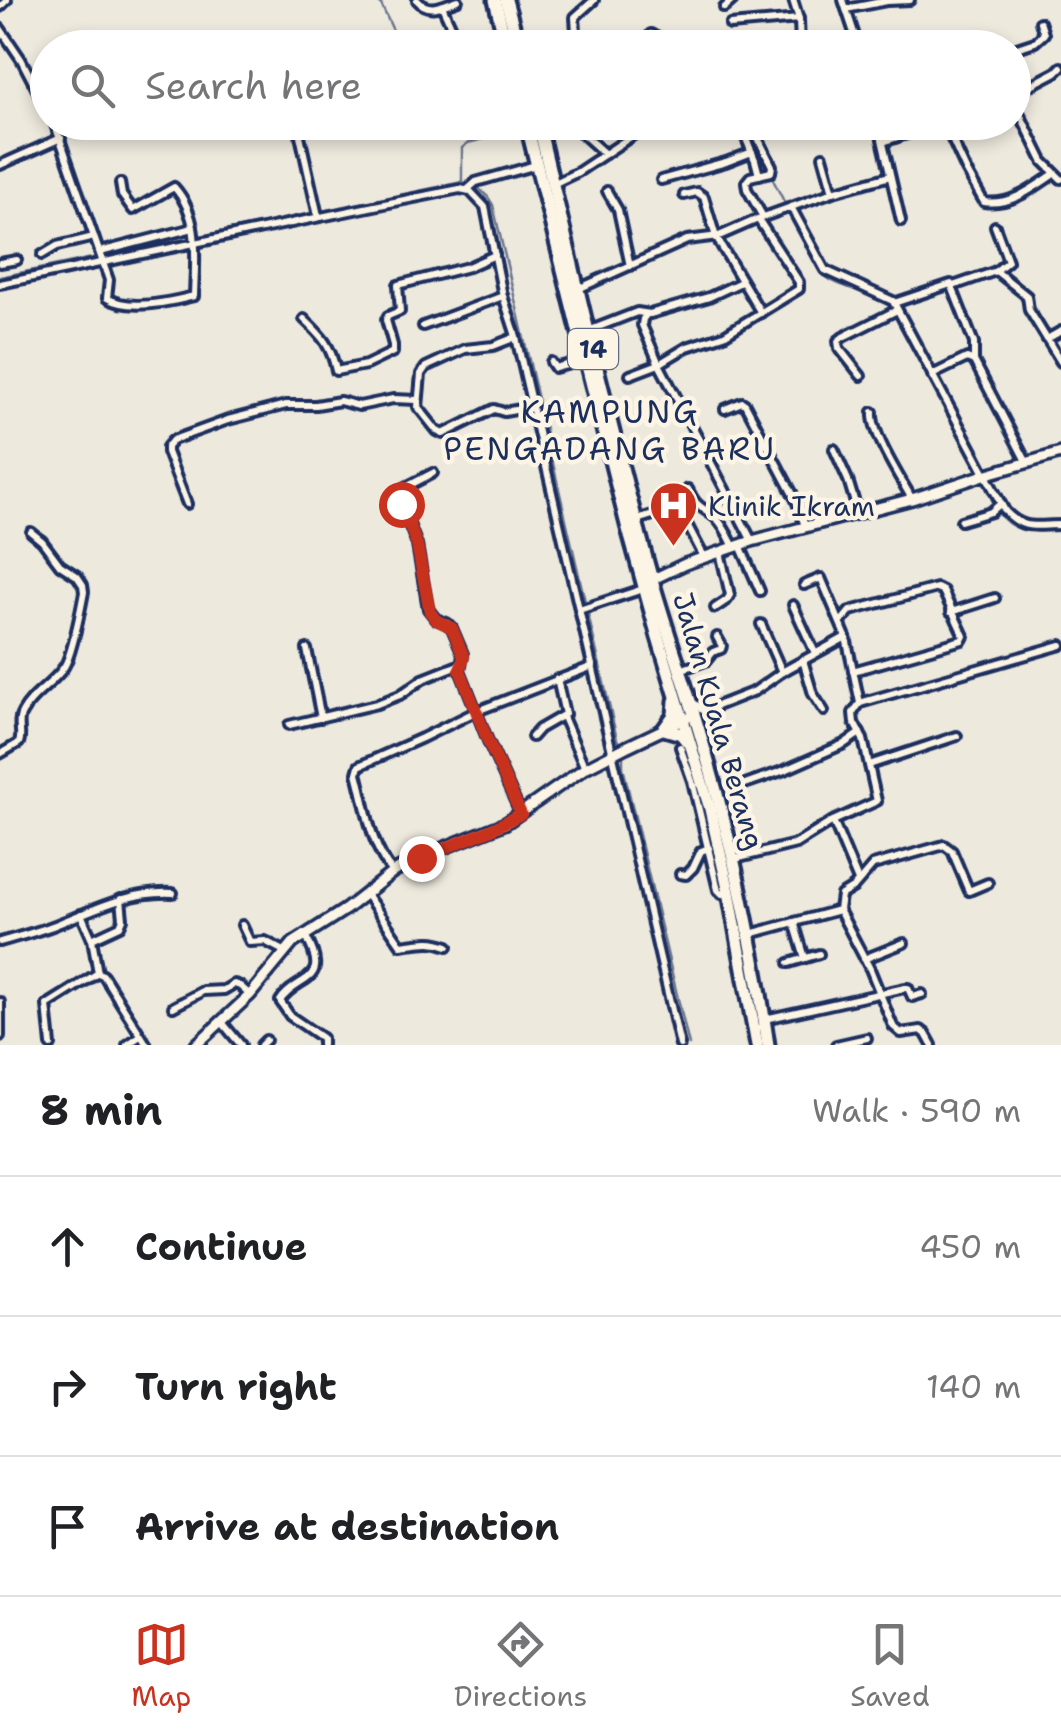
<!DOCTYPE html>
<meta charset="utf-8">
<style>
body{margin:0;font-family:"Shantell Sans",sans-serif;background:#f6f6f6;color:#202124}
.stop{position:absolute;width:30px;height:30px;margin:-22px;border:8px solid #c8321e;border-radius:50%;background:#fff}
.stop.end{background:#c8321e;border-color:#fff;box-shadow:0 2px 10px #0008}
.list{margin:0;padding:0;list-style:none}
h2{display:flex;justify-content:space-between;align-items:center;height:130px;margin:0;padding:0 40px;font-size:42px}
h2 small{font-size:32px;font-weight:400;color:#757577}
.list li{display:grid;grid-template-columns:65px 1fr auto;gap:30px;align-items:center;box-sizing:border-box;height:140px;padding:0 40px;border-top:2px solid #e0e0e0}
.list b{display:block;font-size:38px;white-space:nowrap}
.list em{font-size:32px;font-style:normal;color:#757577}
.icon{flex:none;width:55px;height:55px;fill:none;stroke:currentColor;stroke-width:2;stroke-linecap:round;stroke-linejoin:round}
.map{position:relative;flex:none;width:1061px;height:1045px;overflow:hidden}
.search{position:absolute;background:#fff;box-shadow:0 5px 15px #0003;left:30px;right:30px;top:30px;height:110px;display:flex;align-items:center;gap:25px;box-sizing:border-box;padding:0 35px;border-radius:55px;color:#757577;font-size:38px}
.sheet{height:550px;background:#fff}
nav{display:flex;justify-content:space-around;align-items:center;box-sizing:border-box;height:140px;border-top:2px solid #e0e0e0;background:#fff;font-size:28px;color:#757577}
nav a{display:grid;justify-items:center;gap:5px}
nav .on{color:#c8321e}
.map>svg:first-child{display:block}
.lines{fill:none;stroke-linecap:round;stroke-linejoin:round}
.stream{stroke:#6c778f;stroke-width:2.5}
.minor-casing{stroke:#1b2f5e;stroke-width:14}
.secondary-casing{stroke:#1b2f5e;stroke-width:16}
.trunk-casing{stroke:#1b2f5e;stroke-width:19}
.minor{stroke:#fcf5e5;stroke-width:6}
.secondary{stroke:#fcf5e5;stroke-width:9}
.trunk{stroke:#fcf5e5;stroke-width:11}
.route{stroke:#c8321e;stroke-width:12}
.labels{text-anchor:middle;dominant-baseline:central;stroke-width:9;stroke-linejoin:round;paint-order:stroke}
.shield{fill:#fcf5e5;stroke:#5e6a86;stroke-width:2.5}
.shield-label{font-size:25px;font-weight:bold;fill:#1b2f5e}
.poi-label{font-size:28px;fill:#1b2f5e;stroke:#fcf5e5;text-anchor:start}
.street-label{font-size:28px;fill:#1b2f5e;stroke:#fcf5e5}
.quarter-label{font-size:32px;letter-spacing:2.5px;fill:#1b2f5e;stroke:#fcf5e5}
</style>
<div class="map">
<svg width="1061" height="1045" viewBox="0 0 1061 1045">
<rect width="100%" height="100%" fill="#eee9dd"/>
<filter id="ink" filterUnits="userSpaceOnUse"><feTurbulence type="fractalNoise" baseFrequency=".01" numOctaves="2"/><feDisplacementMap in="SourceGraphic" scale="20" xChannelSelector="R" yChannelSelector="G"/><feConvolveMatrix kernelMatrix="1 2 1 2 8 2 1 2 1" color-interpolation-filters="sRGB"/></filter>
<g filter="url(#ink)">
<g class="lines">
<g class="stream">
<polyline points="379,0 401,48"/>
<path d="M618 48C642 38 641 34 665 48"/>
<path d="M744 122 818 269C836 292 872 288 891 308"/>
<polyline points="462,182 462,148 468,143 499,135 502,131 502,122"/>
<polyline points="476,186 488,197 493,205 617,739 621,746"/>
<polyline points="104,256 462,182 469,183"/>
<polyline points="0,277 97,257"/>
<polyline points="895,315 978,471"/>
<polyline points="982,478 994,504"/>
<path d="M996 510C1014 536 1033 531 1061 530"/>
<polyline points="623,754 623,767 689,1045"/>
</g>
<defs>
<g id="minor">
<path d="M417 0C429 14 443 5 458 0"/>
<polyline points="793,0 799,19 800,48"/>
<polyline points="843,0 859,48"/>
<polyline points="442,6 461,48"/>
<polyline points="0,7 7,0"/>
<polyline points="724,8 733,0"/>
<polyline points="846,9 887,1 910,0"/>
<polyline points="730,25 799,19"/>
<polyline points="0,28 21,59 48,111"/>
<polyline points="651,34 676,48"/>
<polyline points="577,48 575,17 594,0"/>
<polyline points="1014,49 1035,42 1044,34 1040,22"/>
<polyline points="1014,94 1056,72 1061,67"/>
<polyline points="1014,102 1043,161 1061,179"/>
<path d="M54 122 109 280 107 298C128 311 171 302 194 296 195 258 201 217 174 187L133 210 122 195 120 183"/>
<polyline points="315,122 301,126 299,131 318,216"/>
<polyline points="621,122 630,136"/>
<polyline points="739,122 755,160 759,175"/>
<polyline points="750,122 772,166 771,172 750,177 746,182 747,189 763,217"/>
<polyline points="878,122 901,221"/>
<path d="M944 122 966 170 984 202C1011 206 1033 188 1054 174"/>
<polyline points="439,124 445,131 453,133 491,122"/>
<polyline points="577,129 605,154"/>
<polyline points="883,142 942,122"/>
<polyline points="823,156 833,192"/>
<polyline points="0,165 61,138"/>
<polyline points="661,180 726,162 752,152"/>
<polyline points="553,184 578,172 653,122"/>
<polyline points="467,190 476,182 536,165"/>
<polyline points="607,191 618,210 630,266"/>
<polyline points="684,195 697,192 704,197 716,237 761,313"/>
<path d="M791 207 825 270 893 301 1005 511C1024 531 1035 525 1061 525"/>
<polyline points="758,219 833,192 890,176"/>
<polyline points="995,226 1008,261 996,271"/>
<polyline points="100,252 193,228"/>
<polyline points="42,255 57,246 94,237"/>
<polyline points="0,263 17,260"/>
<path d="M0 284C153 252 306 219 460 189L470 191 485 207 503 296 515 333 680 1045"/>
<polyline points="953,286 996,271 1027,296 1029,310 1061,362"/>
<polyline points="578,289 687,240 719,236 758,219 799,282 799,289 724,335 687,347 659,364 752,541"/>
<polyline points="894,303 951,284 974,343 974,361"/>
<path d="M304 319C323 337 331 346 336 371L366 365 393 352V345L386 320 388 316 400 311 398 285 468 267 495 255"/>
<polyline points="423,326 503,296"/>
<polyline points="588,331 637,312 650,314 709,297 741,282"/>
<polyline points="516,337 493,346 465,349 426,367 421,374 418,407 437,431 443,434 494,409 504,412 532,407"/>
<polyline points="1047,339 1061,331"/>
<polyline points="551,362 555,368 585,360"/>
<polyline points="630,375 659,364 642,325 643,319 647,314"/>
<polyline points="932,375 967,358 974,361 1027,463"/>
<polyline points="861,376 839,348 838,341 843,337 897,310"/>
<polyline points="725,409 742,402 745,404 796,500 805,526"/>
<path d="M873 412C871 433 901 479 912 499"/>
<polyline points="834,449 848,480 858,513"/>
<polyline points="433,473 406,487 399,498 417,545 428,609 436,619 447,623 452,628 463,654 460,670 488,741 520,812"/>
<path d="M688 489C698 510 701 505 716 518 724 526 729 537 734 547"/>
<polyline points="187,504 167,452 167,447 173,440 228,420 286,405 316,405 340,401 359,406 393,399 417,400"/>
<polyline points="637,520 678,507 704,557"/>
<polyline points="961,521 991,512 1000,504"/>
<polyline points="740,545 760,591"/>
<polyline points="793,605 815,653"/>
<polyline points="715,608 727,600 730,595 720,552"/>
<polyline points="579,610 640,590"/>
<polyline points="951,612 995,598"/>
<polyline points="841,622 850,611 937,588 943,591 964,636 962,640 853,671"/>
<polyline points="761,624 782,672"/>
<polyline points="307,649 321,718"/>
<polyline points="803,660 813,694 824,711"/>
<polyline points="680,670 706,661 713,652 721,649 722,646 717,637"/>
<polyline points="694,703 704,711 755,691 782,672 846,637"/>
<polyline points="860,703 1061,645"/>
<polyline points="563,717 585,768"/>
<polyline points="289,725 377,704 400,695 423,679 461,664"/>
<polyline points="532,737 539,729 565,714 557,679"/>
<polyline points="680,747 692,781 718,890 722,894 729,892"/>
<path d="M0 754 19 743C23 733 16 723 22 713 32 694 52 685 64 667 72 655 81 608 84 592L83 585 77 576 60 565 42 541 31 532"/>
<polyline points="869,765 957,736"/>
<polyline points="742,812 736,794 742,785 785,770 844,744 860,733"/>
<polyline points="833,821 858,881"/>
<polyline points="735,859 796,844 833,821 877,801 863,739 854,723 853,713 860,703 846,637 821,578 804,585"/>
<path d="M393 872C370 847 366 805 357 773L359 766 422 738 477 711 593 666"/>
<polyline points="680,874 686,875 693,868 701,851 709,848"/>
<path d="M366 894 401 945C419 943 431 939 448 946"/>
<polyline points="839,910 841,895 854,887 873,865 944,845 952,851 969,891 988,883"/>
<polyline points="81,914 92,939 98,973"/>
<polyline points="794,922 805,958"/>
<polyline points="242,925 250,942 265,941 284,951"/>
<polyline points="750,934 839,910 870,969 893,1026 901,1033 921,1030 926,1034 932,1045"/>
<path d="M305 935C333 985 297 974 280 1001L290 1016 322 1038V1045"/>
<polyline points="92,939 120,926 123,919 121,899"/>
<path d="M0 942C20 936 41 931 60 923 98 908 131 891 173 893"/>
<polyline points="864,959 904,943"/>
<polyline points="789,963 819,954"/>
<polyline points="0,1002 0,1036"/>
<polyline points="173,1007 203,991 224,990 234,984 240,986 250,995"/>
<polyline points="765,1019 905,988 908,988 912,997 922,994"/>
<polyline points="221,1021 241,1045"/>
<polyline points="51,1045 47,1005 98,973 103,975 147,1045"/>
<polyline points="127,1045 140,1036"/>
<polyline points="261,1045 266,1040"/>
<polyline points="836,1045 867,1038"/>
</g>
<g id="secondary">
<polyline points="649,581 685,564 752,541 912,499 984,475 1061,453"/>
<polyline points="196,1045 250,995 293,943 346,909 393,872 421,857 506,823 585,768 626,747 687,718"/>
</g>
<g id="trunk">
<polyline points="495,0 507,48"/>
<polyline points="506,0 519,48"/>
<polyline points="526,122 627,525 658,637 710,809 729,892 757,1045"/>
<path d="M538 122C574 273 609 424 650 573 668 637 691 699 708 762 735 855 754 950 768 1045"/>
<polyline points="675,701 674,715 664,729 681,734 689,744"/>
</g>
</defs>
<use href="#minor" class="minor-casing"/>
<use href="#secondary" class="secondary-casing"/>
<use href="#trunk" class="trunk-casing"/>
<use href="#minor" class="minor"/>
<use href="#secondary" class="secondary"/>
<use href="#trunk" class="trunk"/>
</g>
</g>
<g class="lines" filter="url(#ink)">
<polyline class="route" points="401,504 417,545 430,612 436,620 452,628 464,657 460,670 488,741 521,814 490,830 421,858"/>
</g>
<defs>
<symbol id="hospital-pin" viewBox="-11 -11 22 30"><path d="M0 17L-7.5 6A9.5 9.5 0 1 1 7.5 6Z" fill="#c8321e" stroke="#fcf5e5"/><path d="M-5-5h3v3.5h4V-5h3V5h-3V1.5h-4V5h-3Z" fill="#fff"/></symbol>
</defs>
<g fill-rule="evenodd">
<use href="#hospital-pin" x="646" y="478" width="55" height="75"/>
</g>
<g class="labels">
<rect class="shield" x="568" y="329" width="50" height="40" rx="8"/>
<g class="shield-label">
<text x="593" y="349">14</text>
</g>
<g class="poi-label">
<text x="708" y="506">Klinik Ikram</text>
</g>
<g class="street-label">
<text transform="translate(719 721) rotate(74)">Jalan Kuala Berang</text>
</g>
<g class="quarter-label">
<text x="610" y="411">KAMPUNG<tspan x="610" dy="37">PENGADANG BARU</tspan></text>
</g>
</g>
</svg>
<div class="stop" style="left:401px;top:504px"></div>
<div class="stop end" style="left:421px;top:858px"></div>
<div class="search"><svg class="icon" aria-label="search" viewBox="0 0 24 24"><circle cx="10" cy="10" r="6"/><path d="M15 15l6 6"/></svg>Search here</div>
</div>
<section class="sheet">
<h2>8 min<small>Walk · 590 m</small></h2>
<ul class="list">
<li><svg class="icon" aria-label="ahead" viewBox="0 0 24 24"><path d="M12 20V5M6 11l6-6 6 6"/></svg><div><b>Continue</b></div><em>450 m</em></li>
<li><svg class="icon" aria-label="right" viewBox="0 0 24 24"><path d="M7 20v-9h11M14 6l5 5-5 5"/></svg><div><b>Turn right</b></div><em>140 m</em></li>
<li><svg class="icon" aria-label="arrive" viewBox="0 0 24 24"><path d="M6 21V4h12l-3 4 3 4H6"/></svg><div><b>Arrive at destination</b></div></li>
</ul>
</section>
<nav>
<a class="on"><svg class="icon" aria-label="map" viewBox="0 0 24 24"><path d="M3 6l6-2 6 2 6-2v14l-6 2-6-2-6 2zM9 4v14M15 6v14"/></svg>Map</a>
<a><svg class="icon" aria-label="directions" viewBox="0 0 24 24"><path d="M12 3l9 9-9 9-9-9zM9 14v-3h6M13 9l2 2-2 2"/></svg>Directions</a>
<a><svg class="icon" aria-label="saved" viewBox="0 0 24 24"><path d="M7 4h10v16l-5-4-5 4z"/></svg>Saved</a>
</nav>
